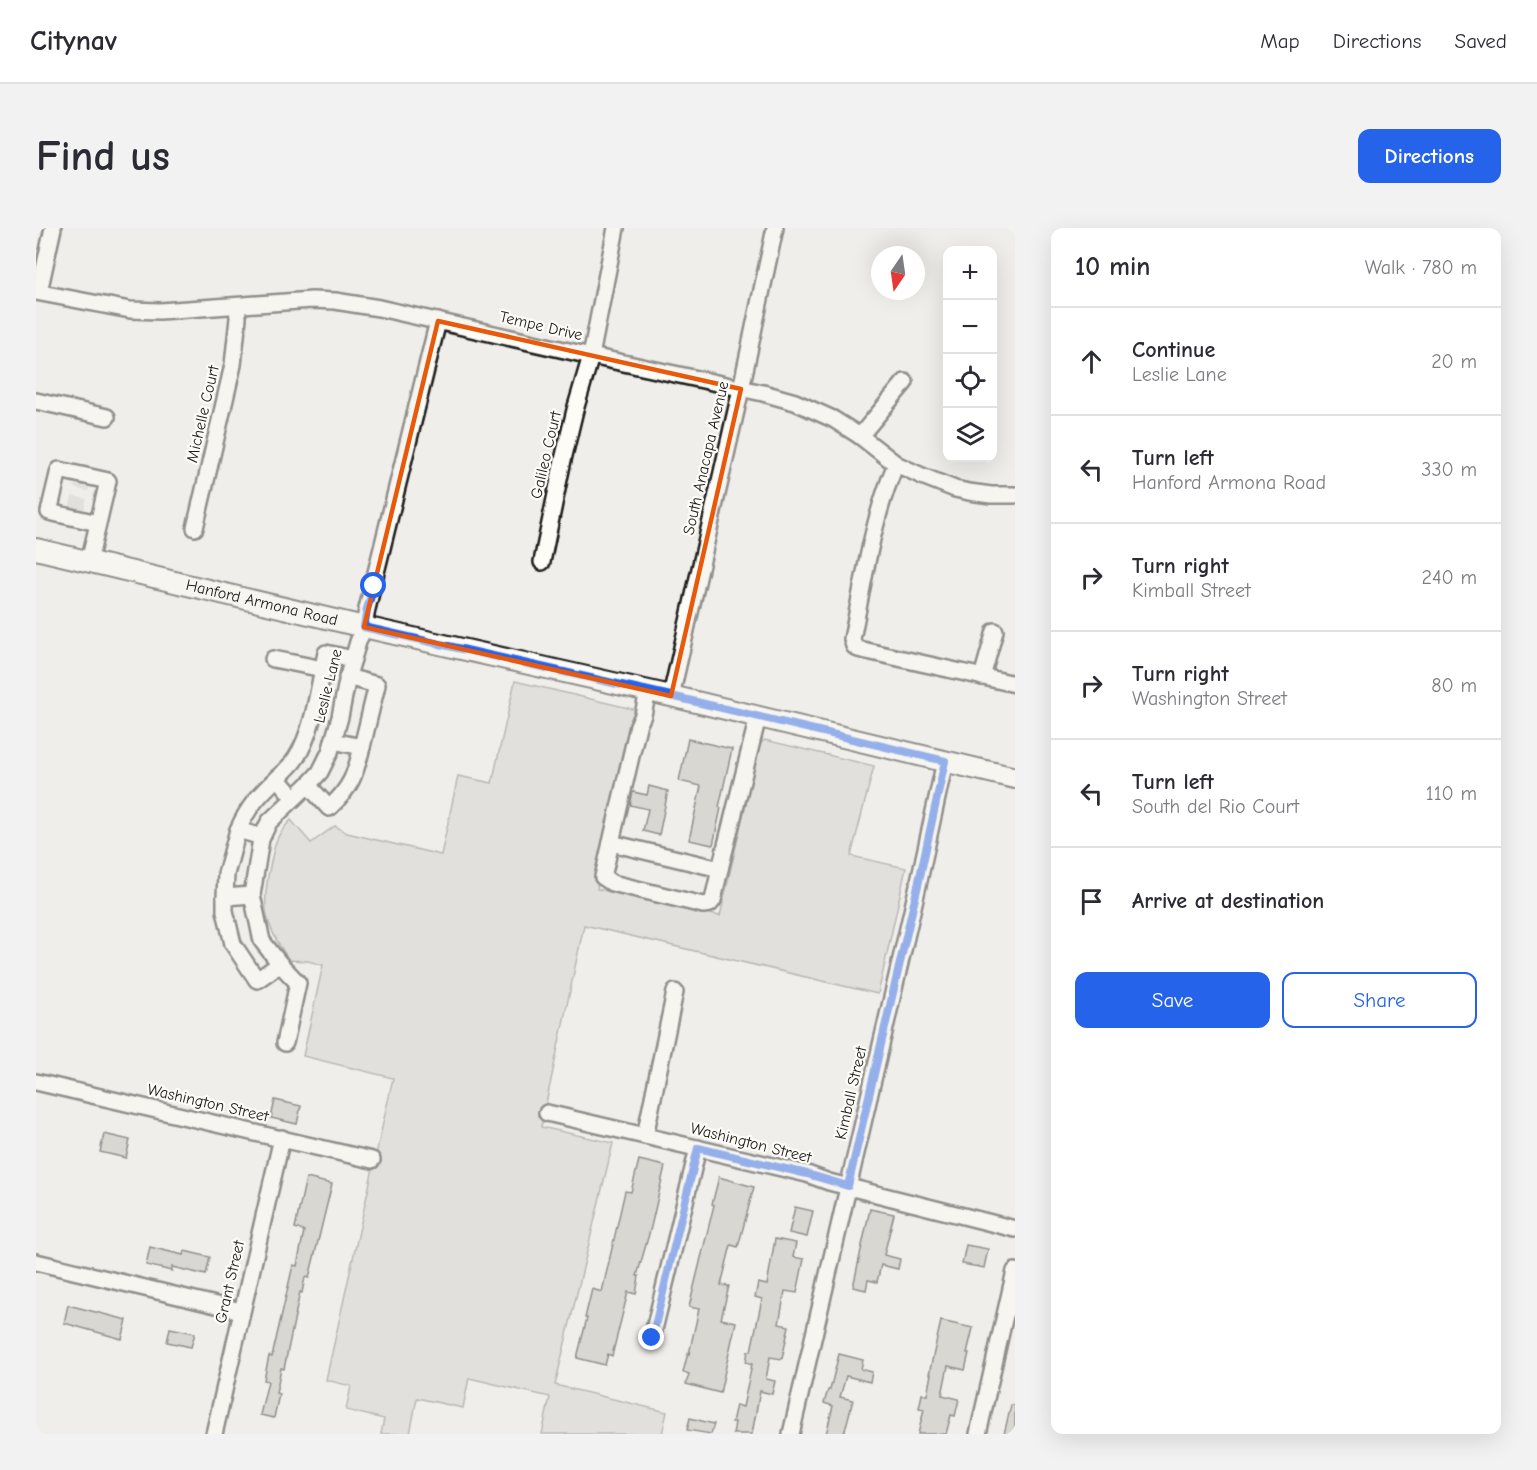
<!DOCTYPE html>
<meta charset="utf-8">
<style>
body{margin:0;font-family:"Comic Neue",sans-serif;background:#f2f2f3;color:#2b2b33}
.controls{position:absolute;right:18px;top:18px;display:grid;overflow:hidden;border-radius:12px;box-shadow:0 6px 24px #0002}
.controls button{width:54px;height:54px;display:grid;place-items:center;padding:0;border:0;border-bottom:2px solid #e1e1e2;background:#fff;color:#2b2b33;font:30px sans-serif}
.compass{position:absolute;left:835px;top:18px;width:54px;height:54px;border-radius:50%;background:#fff;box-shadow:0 6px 24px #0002;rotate:193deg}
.stop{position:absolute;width:18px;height:18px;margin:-14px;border:4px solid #2563eb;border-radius:50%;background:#fff}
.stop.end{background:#2563eb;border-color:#fff;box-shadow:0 2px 6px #0008}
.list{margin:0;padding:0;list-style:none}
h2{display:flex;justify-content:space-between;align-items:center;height:78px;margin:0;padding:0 24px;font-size:26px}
h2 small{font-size:20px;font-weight:400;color:#7c7c81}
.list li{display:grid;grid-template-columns:39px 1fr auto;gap:18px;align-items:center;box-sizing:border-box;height:108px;padding:0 24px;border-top:2px solid #e1e1e2}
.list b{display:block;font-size:22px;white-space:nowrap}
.list p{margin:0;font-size:20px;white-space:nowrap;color:#7c7c81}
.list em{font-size:20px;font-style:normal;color:#7c7c81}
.actions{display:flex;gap:12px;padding:18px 24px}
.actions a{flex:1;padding:14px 0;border:2px solid #2563eb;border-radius:12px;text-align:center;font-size:21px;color:#2563eb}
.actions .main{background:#2563eb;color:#fff}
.icon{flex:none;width:33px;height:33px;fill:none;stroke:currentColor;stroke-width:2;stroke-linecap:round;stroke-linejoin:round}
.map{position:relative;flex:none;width:979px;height:1206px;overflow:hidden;border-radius:12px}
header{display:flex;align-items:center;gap:36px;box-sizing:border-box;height:84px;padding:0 30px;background:#fff;border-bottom:2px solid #e1e1e2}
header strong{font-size:28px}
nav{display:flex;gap:33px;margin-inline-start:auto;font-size:21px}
.intro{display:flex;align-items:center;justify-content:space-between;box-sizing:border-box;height:144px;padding:0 36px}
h1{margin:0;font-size:42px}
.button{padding:15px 27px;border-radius:12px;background:#2563eb;color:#fff;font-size:21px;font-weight:700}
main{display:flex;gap:36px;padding:0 36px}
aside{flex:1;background:#fff;border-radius:12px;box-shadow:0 6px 24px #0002}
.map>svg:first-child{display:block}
.green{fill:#d0cfcc;stroke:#767674;stroke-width:1.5}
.building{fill:#bbbab6;stroke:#1c1c1c;stroke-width:1.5}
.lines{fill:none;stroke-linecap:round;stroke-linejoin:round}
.minor-tunnel{stroke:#d0cecb;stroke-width:15;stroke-dasharray:15 8;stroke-linecap:butt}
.minor-casing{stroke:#1c1c1c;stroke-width:20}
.major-casing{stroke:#1c1c1c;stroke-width:24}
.minor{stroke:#fdfcf7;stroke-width:15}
.major{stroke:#fdfcf7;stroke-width:20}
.route{stroke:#2563eb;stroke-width:8}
.marked{fill:none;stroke:#e8590c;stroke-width:4.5;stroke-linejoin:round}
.labels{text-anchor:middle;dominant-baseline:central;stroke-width:4.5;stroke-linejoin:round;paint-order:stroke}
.street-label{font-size:16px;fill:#1c1c1c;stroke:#fdfcf7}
</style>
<header>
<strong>Citynav</strong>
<nav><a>Map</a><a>Directions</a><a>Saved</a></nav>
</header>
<div class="intro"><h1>Find us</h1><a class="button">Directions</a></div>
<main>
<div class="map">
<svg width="979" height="1206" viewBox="0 0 979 1206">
<rect width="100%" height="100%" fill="#f0eeea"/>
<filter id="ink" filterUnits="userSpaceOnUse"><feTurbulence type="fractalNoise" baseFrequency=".0167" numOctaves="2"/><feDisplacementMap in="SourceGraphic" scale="12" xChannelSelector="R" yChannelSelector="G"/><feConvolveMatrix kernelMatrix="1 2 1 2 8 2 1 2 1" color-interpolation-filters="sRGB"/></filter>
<g filter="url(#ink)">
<path class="green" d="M479 453 601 482 561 661 684 688 723 518 726 514 729 512 838 538 815 628 870 640 842 766 548 697 505 899 577 915 519 1157 631 1184 626 1206H506L514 1169 433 1150 427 1180 381 1170 374 1206H345L348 1191 310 1182 315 1158 290 1152 357 850 267 828 287 737 272 733 253 732C227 694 225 678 235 634 239 615 240 607 255 592L275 615 299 598 311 605 405 627 422 548 456 555Z"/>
<g class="building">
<polygon points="652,511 696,521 683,579 685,580 677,617 653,612 665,558 643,553"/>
<polygon points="613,558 632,563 623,607 607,603 612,581 594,577 597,564 611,567"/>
<polygon points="239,872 265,878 261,896 235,890"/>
<polygon points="68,906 94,912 90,930 64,924"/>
<polygon points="603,932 629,938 615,999 601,1048 603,1048 600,1066 592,1064 576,1128 572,1126 569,1137 541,1130 551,1090 549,1090 556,1061 566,1064 589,963 595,964"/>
<polygon points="683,949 718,959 702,1019 695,1017 685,1057 693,1058 685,1091 700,1094 684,1165 650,1156 653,1146 647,1144 652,1125 653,1126 663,1081 653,1079 678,977 676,976"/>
<polygon points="270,950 296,956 273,1050 269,1049 266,1065 264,1064 248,1141 245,1140 240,1165 243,1166 238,1190 224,1187 232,1153 228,1152 233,1128 236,1129 257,1037 261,1038 268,1003 259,1000"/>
<polygon points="759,979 777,983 771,1009 753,1005"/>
<polygon points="834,981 858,986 848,1027 864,1031 862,1041 845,1037 841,1054 832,1052 830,1062 817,1059"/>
<polygon points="739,1011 760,1015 757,1029 768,1031 761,1065 749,1063 743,1096 753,1098 746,1131 734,1129 730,1151 739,1153 736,1166 724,1163 716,1206 697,1206 699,1194 696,1194 700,1177 707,1179 716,1136 710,1134 712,1123 715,1123 726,1071 719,1069 722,1055 731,1057"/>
<polygon points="930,1017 952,1021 948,1040 926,1036"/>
<polygon points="114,1019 147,1027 148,1023 174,1029 170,1047 136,1039 136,1043 110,1037"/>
<polygon points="32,1077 91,1092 86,1111 28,1095"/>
<polygon points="905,1093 937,1100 931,1125 933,1125 929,1142 912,1138 906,1167 923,1171 919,1188 915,1187 910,1206 882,1206 888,1181 883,1180 886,1166 891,1167 895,1146 893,1146"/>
<polygon points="134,1100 159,1105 155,1119 131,1114"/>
<polygon points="803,1126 827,1132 825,1141 836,1144 834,1154 810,1148 804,1169 817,1172 808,1206 790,1206 797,1178 788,1175 792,1162 794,1162"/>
<polygon points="975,1177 979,1177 979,1206 968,1206"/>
<polygon points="654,1190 678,1196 675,1206 651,1202"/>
</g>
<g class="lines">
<polyline class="minor-tunnel" points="40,284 46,258"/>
<defs>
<g id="minor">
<polyline points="0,64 94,82 124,83 276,72 299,73 343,80 555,128 727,165 759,174 797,191 824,208 860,236 886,248 919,261 933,264 955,267 979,267"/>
<polyline points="3,64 17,0"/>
<polyline points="0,173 71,189"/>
<polyline points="824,208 869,154"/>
<path d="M860 236C836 291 828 353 816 411L818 418 822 421 979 456"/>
<polyline points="159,300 197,137 202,90 201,78"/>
<polyline points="53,334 72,253 23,242 13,284 62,295"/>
<polyline points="506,334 527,232 539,182 555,128 580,0"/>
<polyline points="237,431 287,441"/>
<polyline points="311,449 341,457 326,519"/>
<polyline points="946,449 959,403"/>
<polyline points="612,463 607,487 602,498 567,649 576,655 667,677 674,676 677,672 684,641"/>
<polyline points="635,468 705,161 739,0"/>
<path d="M241 550C248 544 255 538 260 530 278 503 283 456 290 425L317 431"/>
<path d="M272 557 293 580C315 560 319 547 326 519L297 513"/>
<path d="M202 602C212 579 222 568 241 550L258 570"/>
<polyline points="575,615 684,641 722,489"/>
<polyline points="216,667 189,669 189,683 197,716 221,752 244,736"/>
<polyline points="189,669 190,646 202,602 226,609"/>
<polyline points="249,815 262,755 244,736 226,713 216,667 225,611 233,594 273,556 284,544 294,524 304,489 312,448 322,414 328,399 331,381 402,93"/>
<polyline points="0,854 336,932"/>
<polyline points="511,885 771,946 793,954 979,1001"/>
<polyline points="609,908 639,764"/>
<polyline points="0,1034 205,1083"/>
<polyline points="616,1110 662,920"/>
<polyline points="178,1206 246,910"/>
<polyline points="755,1206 883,653 909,533"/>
<polyline points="942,1206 979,1043"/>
</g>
<g id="major">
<path id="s1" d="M0 321 328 399 635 468 979 550"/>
</g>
</defs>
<use href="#minor" class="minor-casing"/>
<use href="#major" class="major-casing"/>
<use href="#minor" class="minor"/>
<use href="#major" class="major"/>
</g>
</g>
<g class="lines" filter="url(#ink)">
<polyline class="route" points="338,358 331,381 328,399 635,468 909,533 883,653 812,958 771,946 662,920 616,1110"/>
</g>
<path d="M0 0H979V1206H0ZM402 93 705 161 635 468 328 399Z" fill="#f0eeea" fill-opacity=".55" fill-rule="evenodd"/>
<path class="marked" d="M402 93 705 161 635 468 328 399Z"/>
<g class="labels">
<g class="street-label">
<text transform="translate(505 98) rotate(13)">Tempe Drive</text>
<text transform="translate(167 186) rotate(-77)">Michelle Court</text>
<text transform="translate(510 227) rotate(-77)">Galileo Court</text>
<text transform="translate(670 230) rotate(-77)">South Anacapa Avenue</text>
<text stroke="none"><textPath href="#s1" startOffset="232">Hanford Armona Road</textPath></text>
<text transform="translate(292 458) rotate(-76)">Leslie Lane</text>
<text transform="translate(815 865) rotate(-77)">Kimball Street</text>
<text transform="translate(172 875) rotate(13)">Washington Street</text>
<text transform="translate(715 915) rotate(14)">Washington Street</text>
<text transform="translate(194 1054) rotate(-77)">Grant Street</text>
</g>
</g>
</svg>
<div class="controls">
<button>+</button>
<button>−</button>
<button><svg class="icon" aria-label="locate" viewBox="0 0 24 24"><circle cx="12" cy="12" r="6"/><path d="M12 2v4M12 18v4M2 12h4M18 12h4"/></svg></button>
<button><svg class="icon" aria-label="layers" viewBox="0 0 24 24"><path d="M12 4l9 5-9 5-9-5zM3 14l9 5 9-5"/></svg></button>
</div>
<svg class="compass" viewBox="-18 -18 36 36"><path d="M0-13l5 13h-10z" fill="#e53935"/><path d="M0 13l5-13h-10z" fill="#7c7c81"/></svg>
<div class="stop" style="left:338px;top:358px"></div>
<div class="stop end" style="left:616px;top:1110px"></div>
</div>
<aside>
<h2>10 min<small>Walk · 780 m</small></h2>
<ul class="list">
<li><svg class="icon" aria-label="ahead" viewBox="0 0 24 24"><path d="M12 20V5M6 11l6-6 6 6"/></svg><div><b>Continue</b><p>Leslie Lane</p></div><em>20 m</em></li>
<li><svg class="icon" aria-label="left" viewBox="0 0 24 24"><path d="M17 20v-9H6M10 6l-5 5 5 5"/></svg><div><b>Turn left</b><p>Hanford Armona Road</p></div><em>330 m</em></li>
<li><svg class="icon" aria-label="right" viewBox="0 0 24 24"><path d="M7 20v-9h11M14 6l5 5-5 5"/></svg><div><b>Turn right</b><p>Kimball Street</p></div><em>240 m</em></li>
<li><svg class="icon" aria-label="right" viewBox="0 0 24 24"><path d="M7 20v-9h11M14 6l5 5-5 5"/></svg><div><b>Turn right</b><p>Washington Street</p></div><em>80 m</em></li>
<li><svg class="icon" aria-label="left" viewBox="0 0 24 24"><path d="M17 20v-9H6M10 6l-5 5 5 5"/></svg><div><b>Turn left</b><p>South del Rio Court</p></div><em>110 m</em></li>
<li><svg class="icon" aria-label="arrive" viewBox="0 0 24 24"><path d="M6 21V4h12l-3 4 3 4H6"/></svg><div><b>Arrive at destination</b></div></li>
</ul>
<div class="actions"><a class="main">Save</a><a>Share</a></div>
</aside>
</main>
